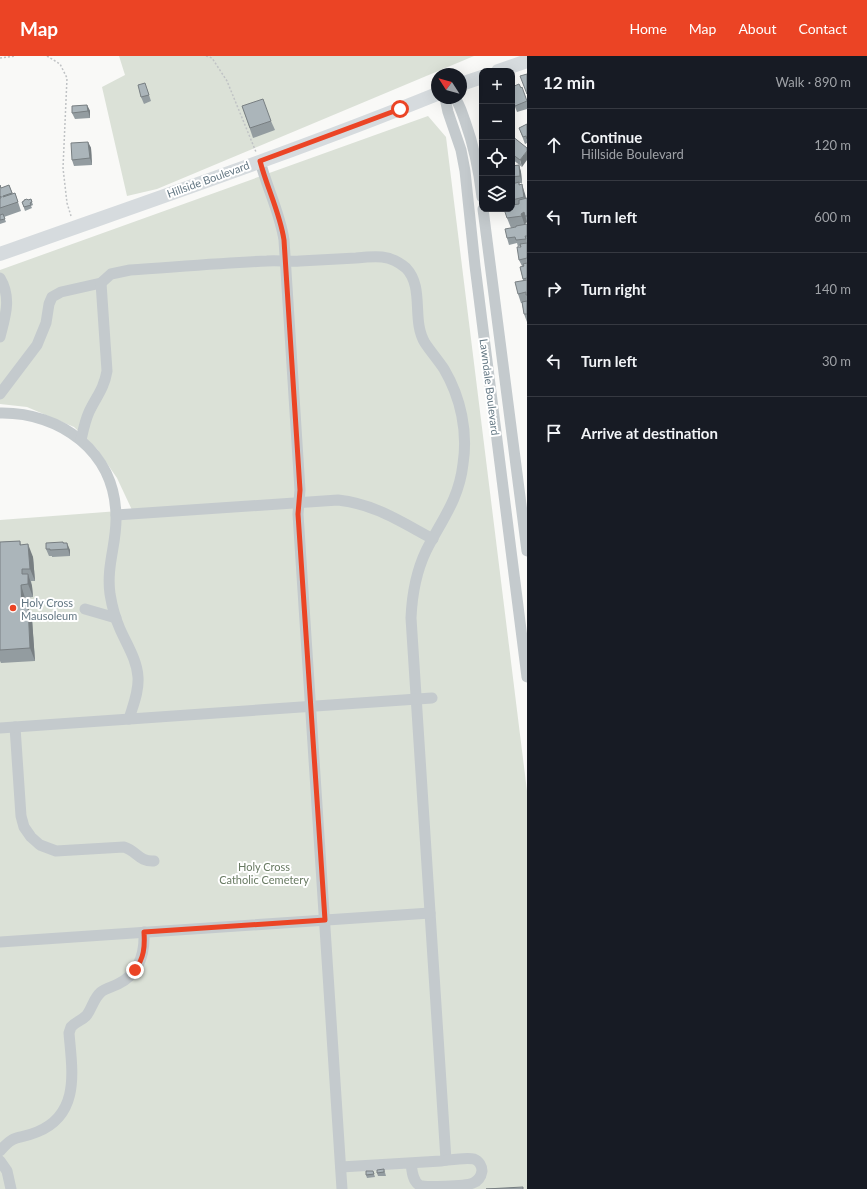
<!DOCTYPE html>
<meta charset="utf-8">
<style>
body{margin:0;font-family:Lato,sans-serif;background:#20242c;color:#f1f3f6}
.controls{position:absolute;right:12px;top:12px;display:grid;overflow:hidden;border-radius:8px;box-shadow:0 4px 16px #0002}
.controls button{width:36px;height:36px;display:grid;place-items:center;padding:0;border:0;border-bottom:1px solid #363941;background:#171b24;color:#f1f3f6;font:20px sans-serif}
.compass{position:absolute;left:431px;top:12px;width:36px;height:36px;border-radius:50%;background:#171b24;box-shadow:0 4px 16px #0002;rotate:306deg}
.stop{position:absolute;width:12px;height:12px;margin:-9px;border:3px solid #eb4425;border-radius:50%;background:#fff}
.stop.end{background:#eb4425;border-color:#fff;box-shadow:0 1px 4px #0008}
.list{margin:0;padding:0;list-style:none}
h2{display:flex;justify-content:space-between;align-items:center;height:52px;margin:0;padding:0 16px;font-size:17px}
h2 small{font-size:13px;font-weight:400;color:#9ea1a6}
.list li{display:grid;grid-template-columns:26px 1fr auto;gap:12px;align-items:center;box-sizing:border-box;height:72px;padding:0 16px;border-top:1px solid #363941}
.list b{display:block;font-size:15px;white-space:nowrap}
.list p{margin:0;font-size:13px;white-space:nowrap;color:#9ea1a6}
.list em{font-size:13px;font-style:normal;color:#9ea1a6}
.icon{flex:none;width:22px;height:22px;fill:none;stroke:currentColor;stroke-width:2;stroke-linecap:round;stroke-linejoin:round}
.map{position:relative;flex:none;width:527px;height:1133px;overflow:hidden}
header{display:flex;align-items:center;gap:24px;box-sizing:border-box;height:56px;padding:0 20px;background:#eb4425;color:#fff}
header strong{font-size:19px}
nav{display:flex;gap:22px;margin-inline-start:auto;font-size:14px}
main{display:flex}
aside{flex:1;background:#171b24}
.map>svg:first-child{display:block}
.green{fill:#dbe1d7}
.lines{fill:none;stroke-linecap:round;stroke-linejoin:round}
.path{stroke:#c0c3c5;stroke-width:1.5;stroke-dasharray:2 2;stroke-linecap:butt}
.minor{stroke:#c4cacd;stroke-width:11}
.major{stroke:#d6dbde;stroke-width:14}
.wall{fill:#939ca0}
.shaded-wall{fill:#787f82}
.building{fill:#abb5ba;stroke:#787f82}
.route{stroke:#eb4425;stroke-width:5}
.poi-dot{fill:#eb4425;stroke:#fff;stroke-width:1.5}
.labels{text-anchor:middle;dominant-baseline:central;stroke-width:4;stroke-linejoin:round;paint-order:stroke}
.street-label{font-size:11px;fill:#637783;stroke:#fff}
.poi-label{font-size:11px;fill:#637783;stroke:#fff;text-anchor:start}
.park-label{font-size:11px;fill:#687a62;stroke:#fff}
</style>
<header>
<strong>Map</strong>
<nav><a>Home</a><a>Map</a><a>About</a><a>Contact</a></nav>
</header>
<main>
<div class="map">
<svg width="527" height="1133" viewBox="0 0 527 1133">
<rect width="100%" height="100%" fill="#f9f9f7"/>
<g class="green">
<polygon points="119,0 474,0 157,133 127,140 102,31 125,19"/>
<polygon points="428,60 446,81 527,735 527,1133 0,1133 0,464 132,454 117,422 97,393 74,371 27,351 0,348 0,214"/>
</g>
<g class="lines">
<g class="path">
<polyline points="47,0 60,8 67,22 63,112 67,147 71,160"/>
<polyline points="206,0 212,2 227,25 256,96"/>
<polyline points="0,2 15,0"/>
</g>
<g class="minor">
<polyline points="445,42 448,56 461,94 465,115 475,210 527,621"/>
<path d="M455 42C460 49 462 57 465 65 474 90 479 115 482 141"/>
<path d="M260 105C267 132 280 157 284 184L300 434 298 458 342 1133"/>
<polyline points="483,153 527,495"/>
<path d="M0 222C12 242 5 261 0 281"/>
<path d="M0 338 37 289 46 267 49 248 52 241 61 236 101 227 111 218 130 214C175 211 221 207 267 205 278 204 289 206 300 205 319 204 337 203 356 202 365 201 374 200 382 201 391 202 399 206 406 212 425 232 411 264 425 287 431 296 438 304 444 313 461 342 468 376 463 408 459 444 441 465 426 495 416 516 412 539 411 562L446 1104"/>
<path d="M0 357C61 356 115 396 116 460 117 487 106 510 110 538 112 550 115 562 120 573 127 589 137 604 138 621 139 636 133 649 129 663"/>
<path d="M81 384C83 375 85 365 89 356 96 341 104 333 107 315L101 227"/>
<path d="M116 459 338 444C375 448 401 466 433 483"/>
<polyline points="85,553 116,562"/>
<path d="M15 671 21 760 24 771 31 781 40 789 56 795 124 791C137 795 139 806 154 805"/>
<polyline points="0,672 432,642"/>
<polyline points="0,886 430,857"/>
<path d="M0 1095C15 1077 18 1084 37 1076 81 1058 72 1014 69 977L71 971C75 966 81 965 86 960 92 953 93 943 101 936 106 932 112 931 118 928 139 918 145 899 144 876"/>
<polyline points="0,1105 7,1115 11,1133"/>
<path d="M341 1111C374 1109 407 1107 441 1105 450 1104 466 1101 474 1103 479 1105 482 1110 482 1115 481 1121 478 1125 473 1127 466 1130 424 1132 419 1129 412 1124 412 1114 411 1107"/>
</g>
<g class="major">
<polyline points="498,15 527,5"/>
<polyline points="461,28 482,21"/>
<path d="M0 198C146 146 294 96 437 38"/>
</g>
</g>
<g class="wall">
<polygon points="147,33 151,45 144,48 141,41"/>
<polygon points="512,43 527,45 527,53 517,56"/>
<polygon points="87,49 90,55 90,62 75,63 72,57"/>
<polygon points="242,50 271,65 275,74 253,82"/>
<polygon points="512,50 515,57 512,58"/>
<polygon points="527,68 527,87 525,88 519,72"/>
<polygon points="512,80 522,111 512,103"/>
<polygon points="88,86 91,92 92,109 74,110 72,104"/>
<polygon points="519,109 521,116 522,127 519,127 525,138 526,143 527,142 527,167 527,166 525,168 527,168 527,266 524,258 522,247 521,247 518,238 523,224 520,211 522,210 519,204 520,190 518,191 517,187 509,189 507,182 516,171 511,172 507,162 512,153 512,110"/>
<polygon points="0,129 1,132 9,129 13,138 15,137 21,155 4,161 6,166 0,168"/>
<polygon points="31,143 33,149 31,150 32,152 25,155 22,146"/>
<polygon points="20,485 21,489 33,501 35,525 31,525 32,530 33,541 25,542 26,550 32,563 35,605 1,607 0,605 0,486"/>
<polygon points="63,486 64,487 70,494 70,500 52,501 52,500 49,500 46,493"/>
<polygon points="384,1113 386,1120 378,1120 377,1117"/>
<polygon points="373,1115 375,1121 367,1122 366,1119"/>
</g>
<g class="shaded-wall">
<polygon points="87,49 90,55 90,62 88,55"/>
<polygon points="88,86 91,92 92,109 90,102"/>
<polygon points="527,95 527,104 522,111 520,104"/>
<polygon points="519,109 521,116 522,127 520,120"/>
<polygon points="522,128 525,138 527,148 524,141"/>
<polygon points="524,156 527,166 525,168 525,170 521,158"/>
<polygon points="67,487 70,494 70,500 68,493"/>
<polygon points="28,488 33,501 35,525 30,513"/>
<polygon points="28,518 32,530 33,541 28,528"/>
<polygon points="21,529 25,542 26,563 22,551"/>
<polygon points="28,550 32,563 35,605 30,592"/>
</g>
<g class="building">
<polygon points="527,18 527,38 520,20"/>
<polygon points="145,27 149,39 141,41 138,29"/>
<polygon points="519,28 521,32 522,31 527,45 515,50 512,43 512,31"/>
<polygon points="482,41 482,48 480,42"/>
<polygon points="263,43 271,65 250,72 242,50"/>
<polygon points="87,49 88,55 72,57 72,50"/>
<polygon points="527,68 527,83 526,80 523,81 519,72"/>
<polygon points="512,80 527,92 527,95 520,104 512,98"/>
<polygon points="88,86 90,102 72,104 71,87"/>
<polygon points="519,109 520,120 512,121 512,110"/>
<polygon points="519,126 519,129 522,128 524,141 512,144 512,128"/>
<polygon points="0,129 1,132 9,129 12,137 3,140 3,141 15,137 18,146 0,152 0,142 1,142 1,140 0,141"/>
<polygon points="527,142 527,160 525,160 524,156 521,158 522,160 507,162 504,153 512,153 512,149 519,148 519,144"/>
<polygon points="27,143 28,144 31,143 32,146 30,147 31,149 24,151 22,146 24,145 24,144"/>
<polygon points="3,158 5,163 0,164 0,159"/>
<polygon points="527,168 527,180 525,180 526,183 516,184 515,181 507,182 505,173 516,171 516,170"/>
<polygon points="527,187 527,202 519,204 517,191 521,191 520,188"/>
<polygon points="527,207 527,222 523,223 520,211 524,210 523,208"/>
<polygon points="527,224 527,239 526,239 526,236 518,238 515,226"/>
<polygon points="527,245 527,258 524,258 522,246"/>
<polygon points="20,485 20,489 28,488 30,513 22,513 22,518 28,518 28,528 21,529 22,551 28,550 30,592 0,594 0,486"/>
<polygon points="63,486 63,487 67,487 68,493 50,494 50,493 46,493 46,487"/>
<polygon points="384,1113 384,1116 377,1117 377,1114"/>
<polygon points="366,1115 373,1115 374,1118 366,1119"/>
<polygon points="523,1131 523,1133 486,1133"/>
</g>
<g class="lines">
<path class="route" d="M135 914C144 902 145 891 144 876L325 864 298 458 300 434 284 184C280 157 267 132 260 105L400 53"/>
</g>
<circle class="poi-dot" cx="13" cy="552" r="4"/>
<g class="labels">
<g class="street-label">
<text transform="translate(208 123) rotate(-20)">Hillside Boulevard</text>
<text transform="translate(490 331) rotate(83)">Lawndale Boulevard</text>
</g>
<g class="poi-label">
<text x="21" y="546">Holy Cross<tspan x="21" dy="13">Mausoleum</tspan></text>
</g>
<g class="park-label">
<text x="264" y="810">Holy Cross<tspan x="264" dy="13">Catholic Cemetery</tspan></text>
</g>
</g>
</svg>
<div class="controls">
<button>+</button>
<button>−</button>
<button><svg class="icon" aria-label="locate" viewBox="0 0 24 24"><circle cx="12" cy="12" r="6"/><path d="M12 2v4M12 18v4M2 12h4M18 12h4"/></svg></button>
<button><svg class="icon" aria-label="layers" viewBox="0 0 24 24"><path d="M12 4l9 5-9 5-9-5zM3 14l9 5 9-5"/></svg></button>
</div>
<svg class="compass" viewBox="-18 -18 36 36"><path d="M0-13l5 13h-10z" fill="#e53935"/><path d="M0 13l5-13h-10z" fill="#9ea1a6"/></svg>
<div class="stop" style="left:400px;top:53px"></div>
<div class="stop end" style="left:135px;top:914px"></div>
</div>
<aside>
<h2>12 min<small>Walk · 890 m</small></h2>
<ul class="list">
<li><svg class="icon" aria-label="ahead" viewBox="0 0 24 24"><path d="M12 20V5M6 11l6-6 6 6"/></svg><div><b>Continue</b><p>Hillside Boulevard</p></div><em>120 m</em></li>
<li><svg class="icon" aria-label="left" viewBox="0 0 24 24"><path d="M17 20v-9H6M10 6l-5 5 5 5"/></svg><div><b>Turn left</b></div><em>600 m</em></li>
<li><svg class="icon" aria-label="right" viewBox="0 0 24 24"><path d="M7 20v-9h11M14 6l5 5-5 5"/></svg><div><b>Turn right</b></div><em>140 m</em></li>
<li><svg class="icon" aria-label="left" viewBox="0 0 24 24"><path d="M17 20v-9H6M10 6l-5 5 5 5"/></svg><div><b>Turn left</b></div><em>30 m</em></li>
<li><svg class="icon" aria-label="arrive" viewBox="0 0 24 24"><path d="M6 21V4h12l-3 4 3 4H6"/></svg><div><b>Arrive at destination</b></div></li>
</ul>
</aside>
</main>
